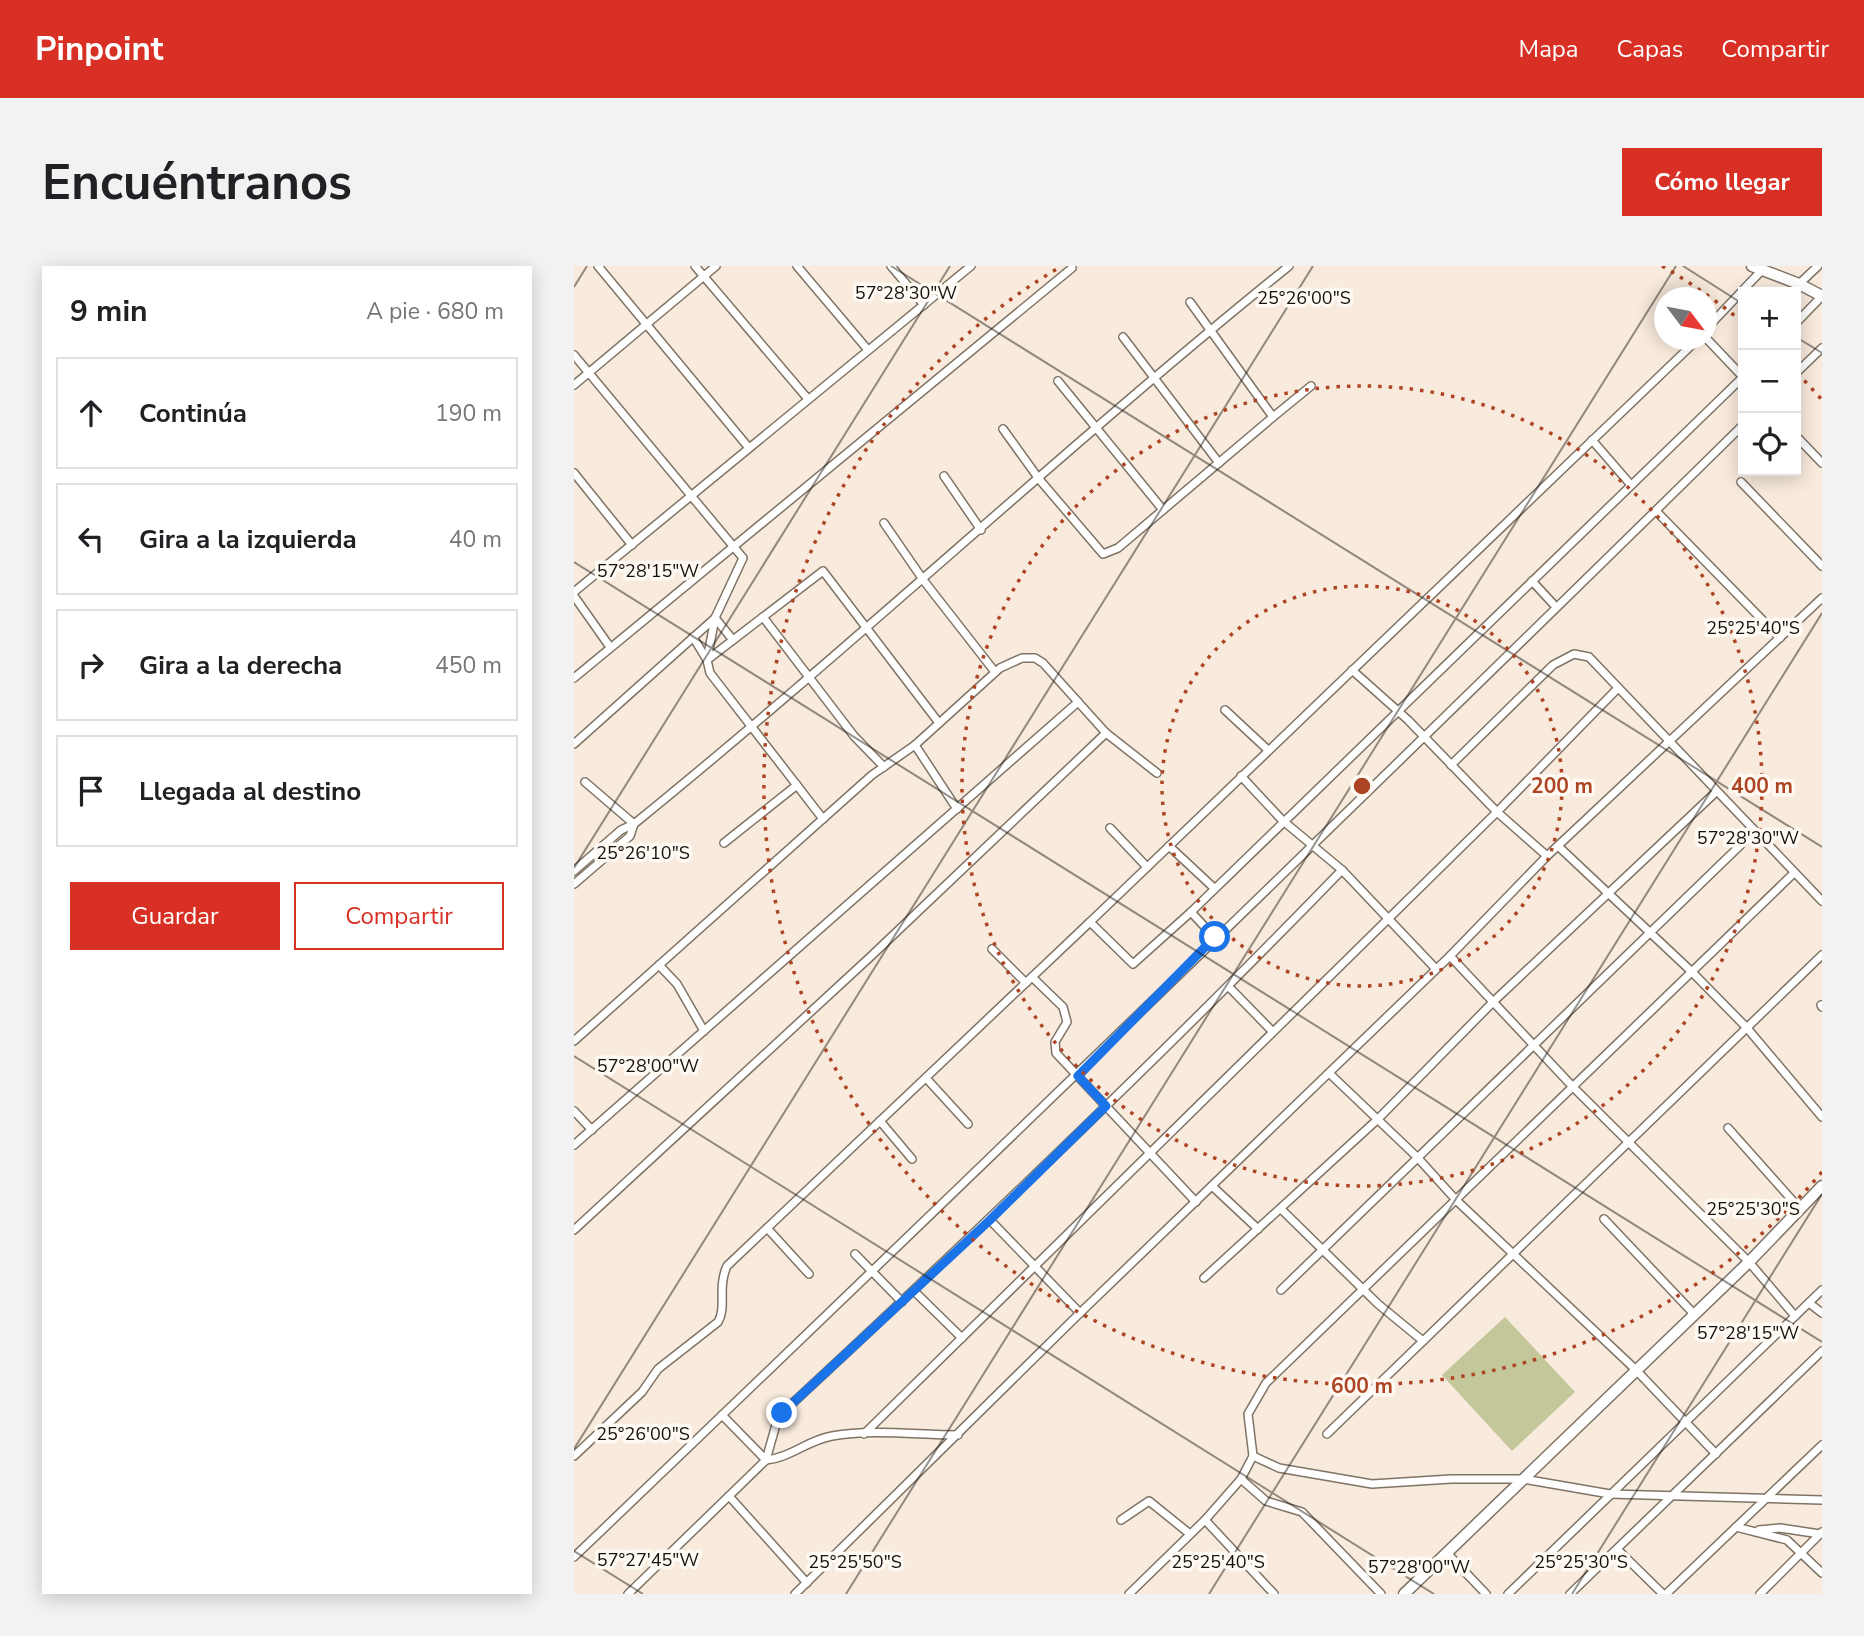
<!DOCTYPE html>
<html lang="es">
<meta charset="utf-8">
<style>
body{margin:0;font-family:"Nunito Sans",sans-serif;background:#f2f2f2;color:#202124}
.controls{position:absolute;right:21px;top:21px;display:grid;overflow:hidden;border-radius:0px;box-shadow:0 4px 18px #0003}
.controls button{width:63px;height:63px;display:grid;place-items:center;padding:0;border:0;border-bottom:2px solid #e0e0e0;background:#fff;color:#202124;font:35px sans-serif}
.compass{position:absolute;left:1080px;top:21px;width:63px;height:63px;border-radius:50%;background:#fff;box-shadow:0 4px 18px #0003;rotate:122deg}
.stop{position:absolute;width:21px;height:21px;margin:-16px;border:5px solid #1a73e8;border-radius:50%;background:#fff}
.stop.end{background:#1a73e8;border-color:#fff;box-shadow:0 2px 7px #0008}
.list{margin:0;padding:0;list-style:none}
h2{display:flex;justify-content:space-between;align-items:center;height:91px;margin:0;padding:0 28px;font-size:30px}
h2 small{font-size:23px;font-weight:400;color:#757577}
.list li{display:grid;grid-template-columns:46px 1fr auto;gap:21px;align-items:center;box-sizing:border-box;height:112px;margin:0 14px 14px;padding:0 14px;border:2px solid #e0e0e0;border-radius:0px}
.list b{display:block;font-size:26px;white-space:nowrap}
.list em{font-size:23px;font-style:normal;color:#757577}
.actions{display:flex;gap:14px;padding:21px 28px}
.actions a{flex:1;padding:16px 0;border:2px solid #d93025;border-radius:0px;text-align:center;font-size:24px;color:#d93025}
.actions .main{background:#d93025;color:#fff}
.icon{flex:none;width:38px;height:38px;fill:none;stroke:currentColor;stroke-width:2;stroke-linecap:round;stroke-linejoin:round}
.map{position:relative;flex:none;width:1248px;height:1328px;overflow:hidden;border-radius:0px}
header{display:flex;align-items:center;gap:42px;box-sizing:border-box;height:98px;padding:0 35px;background:#d93025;color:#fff}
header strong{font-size:33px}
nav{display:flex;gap:38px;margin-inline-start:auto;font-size:24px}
.intro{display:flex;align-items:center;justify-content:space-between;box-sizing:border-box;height:168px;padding:0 42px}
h1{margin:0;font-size:49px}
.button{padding:18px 32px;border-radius:0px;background:#d93025;color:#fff;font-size:24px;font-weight:700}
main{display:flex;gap:42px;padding:0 42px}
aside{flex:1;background:#fff;border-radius:0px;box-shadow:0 4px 18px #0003}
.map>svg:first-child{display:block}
.green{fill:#c3c799}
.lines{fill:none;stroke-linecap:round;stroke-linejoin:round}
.street-casing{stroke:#7f7366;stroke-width:10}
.secondary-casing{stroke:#7f7366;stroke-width:13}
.street{stroke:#fff;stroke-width:7}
.secondary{stroke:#fff;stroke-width:10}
.route{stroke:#1a73e8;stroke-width:9}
.ticks{fill:none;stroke:#16110c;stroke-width:2;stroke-opacity:0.45}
.ring{fill:none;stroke:#ad4524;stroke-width:3.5;stroke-dasharray:3.5 7}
.ticks-label{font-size:18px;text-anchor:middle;fill:#16110c;stroke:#fff9f3;stroke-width:7;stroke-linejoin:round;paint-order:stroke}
.centre{fill:#ad4524;stroke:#fff9f3;stroke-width:3.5}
.ring-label{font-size:21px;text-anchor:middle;font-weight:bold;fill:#ad4524;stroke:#fff9f3;stroke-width:7;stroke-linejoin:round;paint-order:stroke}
</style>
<header>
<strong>Pinpoint</strong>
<nav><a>Mapa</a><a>Capas</a><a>Compartir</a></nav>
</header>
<div class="intro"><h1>Encuéntranos</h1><a class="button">Cómo llegar</a></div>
<main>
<aside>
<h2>9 min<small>A pie · 680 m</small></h2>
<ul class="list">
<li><svg class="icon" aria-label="ahead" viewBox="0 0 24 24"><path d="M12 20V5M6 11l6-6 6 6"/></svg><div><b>Continúa</b></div><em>190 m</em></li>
<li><svg class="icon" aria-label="left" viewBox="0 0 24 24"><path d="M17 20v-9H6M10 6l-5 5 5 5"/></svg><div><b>Gira a la izquierda</b></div><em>40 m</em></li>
<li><svg class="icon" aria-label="right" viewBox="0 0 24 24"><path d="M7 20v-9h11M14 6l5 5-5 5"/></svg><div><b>Gira a la derecha</b></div><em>450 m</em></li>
<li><svg class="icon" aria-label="arrive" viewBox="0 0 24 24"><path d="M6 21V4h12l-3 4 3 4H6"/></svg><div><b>Llegada al destino</b></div></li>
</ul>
<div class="actions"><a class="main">Guardar</a><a>Compartir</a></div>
</aside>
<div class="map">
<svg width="1248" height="1328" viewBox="0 0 1248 1328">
<rect width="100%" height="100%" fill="#f8eadc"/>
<polygon class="green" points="931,1051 1001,1126 938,1185 868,1109"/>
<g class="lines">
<defs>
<g id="street">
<polyline points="24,0 175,182"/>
<polyline points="121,0 234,133"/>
<polyline points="223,0 294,84"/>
<polyline points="317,0 350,39"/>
<polyline points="1225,18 1244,0"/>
<polyline points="1222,57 1248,30"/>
<polyline points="1132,63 1189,3"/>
<polyline points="549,71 645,197"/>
<polyline points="1132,72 1169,111"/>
<polyline points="0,89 169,292 141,352 0,478"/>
<polyline points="1222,107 1248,82"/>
<polyline points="484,115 589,244"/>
<polyline points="0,119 142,0"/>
<polyline points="699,151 737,120"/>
<polyline points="429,163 465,213 529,288 544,282 699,151 616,36"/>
<polyline points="1222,170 1248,197"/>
<polyline points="1018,174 1057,219"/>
<polyline points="0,207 58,279"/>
<polyline points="370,210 407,264"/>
<polyline points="1167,216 1248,300"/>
<polyline points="1082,245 1206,372"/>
<polyline points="310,257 350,315 421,406"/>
<polyline points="958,315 982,341"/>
<polyline points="0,326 397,0"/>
<polyline points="0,330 36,381"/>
<polyline points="189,351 280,470 310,501"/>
<polyline points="119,371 133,394 249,305 365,457"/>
<polyline points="159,374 141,352 133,394 136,407 249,553"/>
<polyline points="778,404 834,454 923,546 973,590"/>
<polyline points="0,412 498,2"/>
<polyline points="651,444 694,484"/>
<polyline points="341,479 383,543"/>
<polyline points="877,499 979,399 1000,388 1015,391 1248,635"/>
<polyline points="667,510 708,554 768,604 862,703"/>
<polyline points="536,562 573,601"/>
<polyline points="150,577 223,519"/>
<polyline points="595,580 640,622"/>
<polyline points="984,580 1118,706 1173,762 1248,851"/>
<polyline points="0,605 47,564 60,558 11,516"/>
<path d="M0 618 56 570 60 558C283 377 492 180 715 0"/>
<polyline points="617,646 559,698 516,656 1123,74"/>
<polyline points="641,672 617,646 1169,111"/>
<polyline points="418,683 452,717"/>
<polyline points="876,690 999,821 1175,996 1221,1050"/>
<polyline points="85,699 103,718 130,765"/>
<polyline points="458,711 489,741 493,756 481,776 482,787 622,936"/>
<polyline points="655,721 698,765"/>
<polyline points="1247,739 1248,741"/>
<polyline points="0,775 298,509 341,479 426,402 448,392 461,392 469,397 532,467 583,507"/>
<polyline points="755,807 843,891 882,934 1061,1103 1142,1188"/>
<polyline points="352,812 394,858"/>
<polyline points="0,845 18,864"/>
<polyline points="306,855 338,893"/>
<polyline points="1154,862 1226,943"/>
<polyline points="0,879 504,436"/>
<polyline points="638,920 684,963"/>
<polyline points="707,943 804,1038 849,1075"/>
<polyline points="1030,953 1120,1048"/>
<polyline points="416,954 506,1047"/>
<polyline points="193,962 235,1008"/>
<polyline points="0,964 294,693 532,467"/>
<polyline points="281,988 328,1036"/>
<polyline points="630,1012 804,853 920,735 1142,526"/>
<polyline points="707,1024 1180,566"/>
<polyline points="340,1025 388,1072"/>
<polyline points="1235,1037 1248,1047"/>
<polyline points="148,1149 192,1194"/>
<polyline points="290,1168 923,546 1044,422"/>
<polyline points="753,1168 1248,689"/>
<path d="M0 1190 68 1126 84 1103 144 1056C153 1041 143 1022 153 1000L516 656"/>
<polyline points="679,1190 705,1202 798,1218 877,1213 949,1213 1036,1228 1248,1234"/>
<path d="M192 1194C216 1192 234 1174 258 1170 299 1163 343 1169 384 1169"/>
<polyline points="667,1213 692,1235 728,1246 807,1328"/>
<polyline points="155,1230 233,1317"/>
<polyline points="547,1254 575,1235 616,1268"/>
<polyline points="631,1254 700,1328"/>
<polyline points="1162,1261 1213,1274 1248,1307"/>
<polyline points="1185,1264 1206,1262 1246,1268"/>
<polyline points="1043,1283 1089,1328"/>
<polyline points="873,1287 912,1328"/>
<path d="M0 1291C392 916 782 539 1169 159"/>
<path d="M54 1328 192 1194 203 1155 208 1147C399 970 587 791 768 604"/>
<polyline points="221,1328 506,1047 876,690 973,590 1248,332"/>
<polyline points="555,1328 631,1254 667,1213 679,1190 674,1148 692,1117 1220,607"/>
<polyline points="934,1328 1248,1024"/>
<polyline points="996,1328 1248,1085"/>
<polyline points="1092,1328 1248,1179"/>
<polyline points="1186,1328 1248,1266"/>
</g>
<g id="secondary">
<polyline points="1178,0 1225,18 1248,30"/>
<polyline points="830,1328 1175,996 1248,920"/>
</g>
</defs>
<use href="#street" class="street-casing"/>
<use href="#secondary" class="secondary-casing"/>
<use href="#street" class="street"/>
<use href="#secondary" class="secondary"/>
</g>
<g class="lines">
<polyline class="route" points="208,1147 416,954 532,840 504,810 641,671"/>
</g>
<path class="ticks" d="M317 0 1248 581M1109 0 1169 38M0 21 13 0M1222 71 1248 87M0 296 1248 1076M0 602 376 0M0 790 860 1328M0 1183 739 0M0 1285 69 1328M272 1328 1102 0M635 1328 1248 347M998 1328 1248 928"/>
<g class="ring">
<circle cx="788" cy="520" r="200"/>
<circle cx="788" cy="520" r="400"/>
<path d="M1248 906A600 600 0 1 1 488 0M1088 0A600 600 0 0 1 1166 54M1223 107A600 600 0 0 1 1248 134"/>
</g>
<g class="ticks-label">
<text x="332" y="33">57°28'30"W</text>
<text x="730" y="38">25°26'00"S</text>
<text x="74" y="311">57°28'15"W</text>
<text x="1179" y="368">25°25'40"S</text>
<text x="1174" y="578">57°28'30"W</text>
<text x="69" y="593">25°26'10"S</text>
<text x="74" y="806">57°28'00"W</text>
<text x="1179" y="949">25°25'30"S</text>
<text x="1174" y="1073">57°28'15"W</text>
<text x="69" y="1174">25°26'00"S</text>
<text x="74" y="1300">57°27'45"W</text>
<text x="281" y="1302">25°25'50"S</text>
<text x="644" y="1302">25°25'40"S</text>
<text x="1007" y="1302">25°25'30"S</text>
<text x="845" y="1307">57°28'00"W</text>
</g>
<circle cx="788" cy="520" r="10" class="centre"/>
<g class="ring-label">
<text x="988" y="527">200 m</text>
<text x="1188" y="527">400 m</text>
<text x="788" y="1127">600 m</text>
</g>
</svg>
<div class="controls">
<button>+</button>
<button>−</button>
<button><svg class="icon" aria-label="locate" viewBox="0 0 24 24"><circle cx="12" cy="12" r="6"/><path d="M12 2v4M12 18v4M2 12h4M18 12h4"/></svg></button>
</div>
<svg class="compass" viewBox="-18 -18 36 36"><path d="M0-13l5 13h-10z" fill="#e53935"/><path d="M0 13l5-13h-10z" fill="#757577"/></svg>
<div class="stop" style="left:641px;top:671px"></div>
<div class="stop end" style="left:208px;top:1147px"></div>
</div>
</main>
